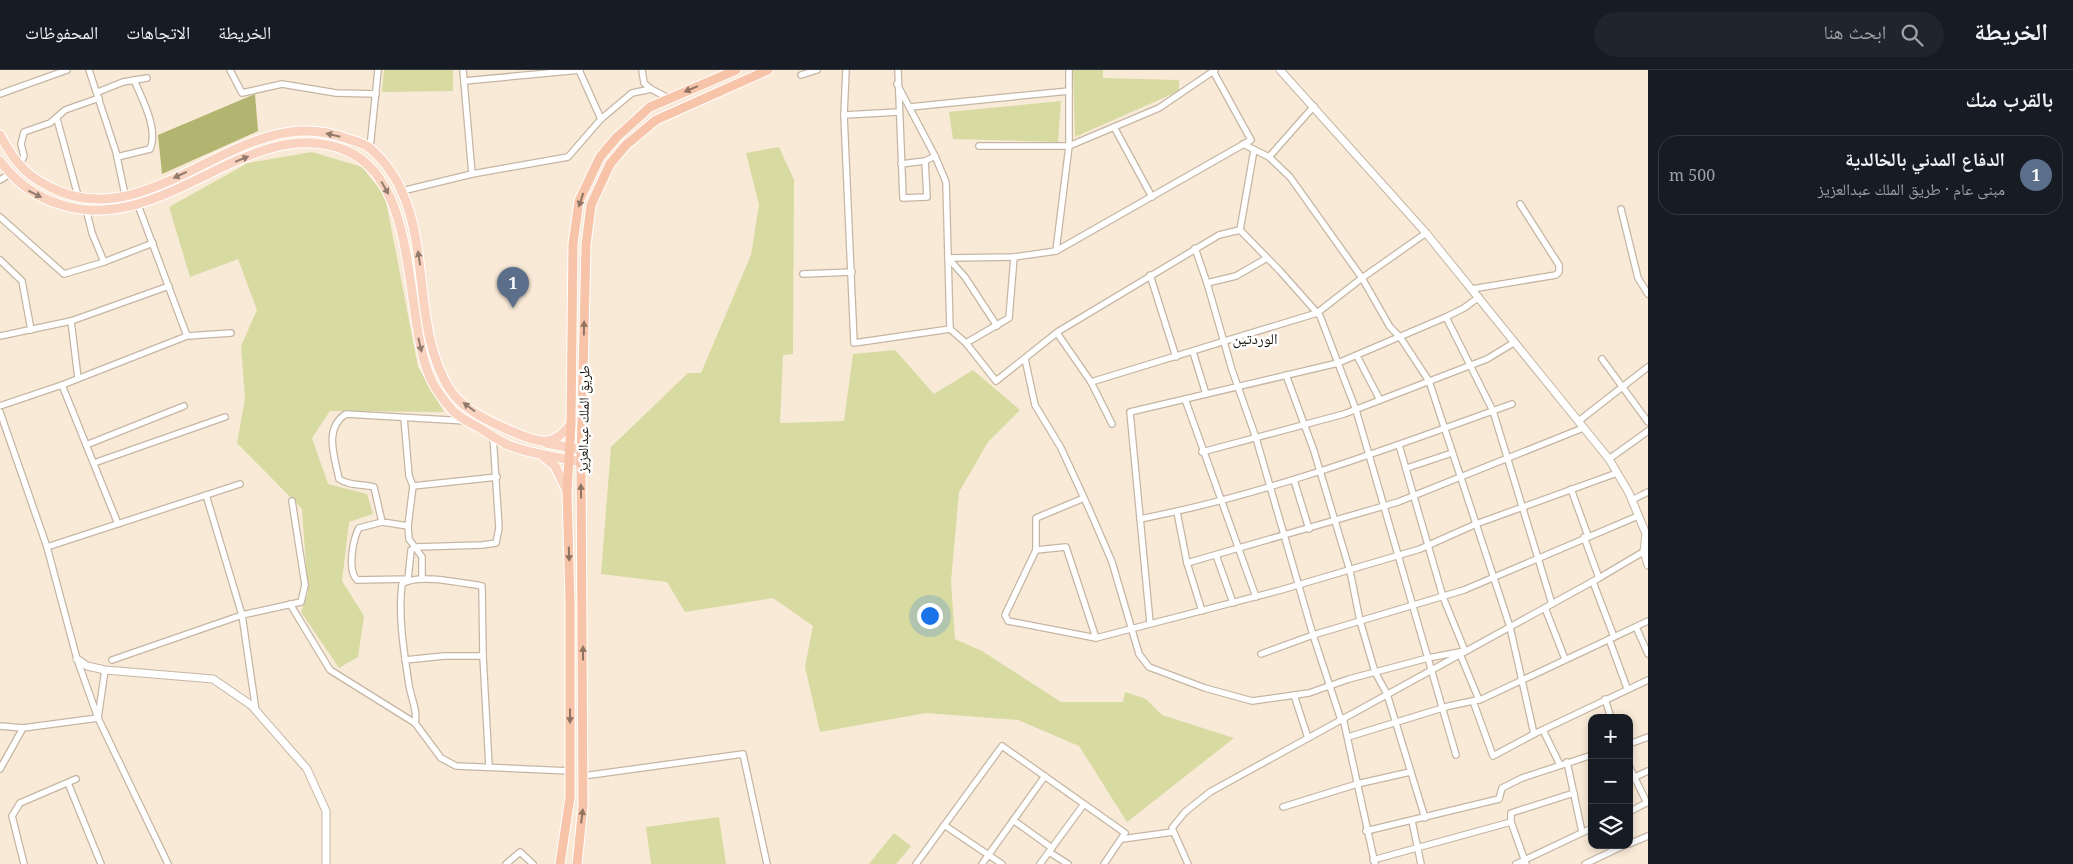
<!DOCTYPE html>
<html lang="ar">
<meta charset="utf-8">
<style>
body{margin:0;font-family:"Noto Serif","Noto Naskh Arabic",serif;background:#20242c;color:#f1f3f6;direction:rtl}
.controls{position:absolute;right:15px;bottom:15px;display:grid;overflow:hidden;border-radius:10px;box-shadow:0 2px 8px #0003}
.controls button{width:45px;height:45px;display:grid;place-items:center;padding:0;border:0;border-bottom:1px solid #363941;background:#171b24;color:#f1f3f6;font:25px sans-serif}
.you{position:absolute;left:929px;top:545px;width:18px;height:18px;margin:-12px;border:4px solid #fff;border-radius:50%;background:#1a73e8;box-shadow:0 0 0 8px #1a73e833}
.badge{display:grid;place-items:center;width:32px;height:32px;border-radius:50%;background:#836700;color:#fff;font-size:16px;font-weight:700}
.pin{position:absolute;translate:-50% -41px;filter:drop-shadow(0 1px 2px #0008)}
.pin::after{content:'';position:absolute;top:26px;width:18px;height:15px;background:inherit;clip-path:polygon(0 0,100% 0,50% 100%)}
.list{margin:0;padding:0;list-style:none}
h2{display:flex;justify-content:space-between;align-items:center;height:65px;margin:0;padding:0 20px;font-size:21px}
h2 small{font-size:16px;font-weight:400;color:#9ea1a6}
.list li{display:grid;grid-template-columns:32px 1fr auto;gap:15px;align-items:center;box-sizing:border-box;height:80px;margin:0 10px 10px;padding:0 10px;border:1px solid #363941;border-radius:20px}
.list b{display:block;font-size:19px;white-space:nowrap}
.list p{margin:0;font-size:16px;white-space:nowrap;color:#9ea1a6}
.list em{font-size:16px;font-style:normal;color:#9ea1a6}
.icon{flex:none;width:28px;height:28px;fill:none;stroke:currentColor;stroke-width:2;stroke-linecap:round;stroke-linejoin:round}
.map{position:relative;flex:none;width:1648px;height:794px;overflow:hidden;direction:ltr}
header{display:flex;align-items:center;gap:30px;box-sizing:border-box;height:70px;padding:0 25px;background:#171b24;border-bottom:1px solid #363941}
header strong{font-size:24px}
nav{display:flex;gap:28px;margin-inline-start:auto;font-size:18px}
.search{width:350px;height:45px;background:#20242c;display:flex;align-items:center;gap:12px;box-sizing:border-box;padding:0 18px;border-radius:28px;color:#9ea1a6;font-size:19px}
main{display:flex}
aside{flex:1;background:#171b24}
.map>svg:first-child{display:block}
.green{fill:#d7daa1}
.forest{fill:#b2b56f}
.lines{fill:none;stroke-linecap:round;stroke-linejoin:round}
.minor-casing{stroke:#c5b6a4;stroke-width:8}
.tertiary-casing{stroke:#c5b6a4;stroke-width:9}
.primary-casing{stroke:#fff;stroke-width:11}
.trunk-casing{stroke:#fff;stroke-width:11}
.minor{stroke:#fff;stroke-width:5.5}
.tertiary{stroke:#fff;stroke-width:7}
.primary{stroke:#f9d3bf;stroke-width:9}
.trunk{stroke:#f7c4aa;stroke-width:9}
.oneway{fill:#917362}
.oneway2{fill:#927b6d}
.labels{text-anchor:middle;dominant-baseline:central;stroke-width:5;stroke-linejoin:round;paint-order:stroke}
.street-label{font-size:14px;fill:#151009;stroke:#fff}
.neighbourhood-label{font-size:15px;fill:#151009;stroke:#fff}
</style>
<header>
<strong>الخريطة</strong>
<div class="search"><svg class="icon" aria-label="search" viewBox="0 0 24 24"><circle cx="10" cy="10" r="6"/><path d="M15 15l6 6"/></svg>ابحث هنا</div>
<nav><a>الخريطة</a><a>الاتجاهات</a><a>المحفوظات</a></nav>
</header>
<main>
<aside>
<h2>بالقرب منك<small></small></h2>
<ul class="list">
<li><span class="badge" style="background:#5c6f8a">1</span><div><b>الدفاع المدني بالخالدية</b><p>مبنى عام · طريق الملك عبدالعزيز</p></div><em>500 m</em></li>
</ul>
</aside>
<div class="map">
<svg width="1648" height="794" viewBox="0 0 1648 794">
<rect width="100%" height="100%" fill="#f9ead7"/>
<g class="green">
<polygon points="384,0 453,0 453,21 382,22"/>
<polygon points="1073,0 1103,0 1103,8 1179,10 1179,21 1075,67"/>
<polygon points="1061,31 1058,72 953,69 949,42"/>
<polygon points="779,77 794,110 793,284 783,285 780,353 844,351 853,284 895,280 934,324 973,300 1020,340 988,372 959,422 951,511 955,569 982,581 1061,632 1123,632 1125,622 1146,629 1162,645 1234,668 1127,752 1079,676 1018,650 926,643 820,662 805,597 813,556 773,528 685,542 667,512 601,504 611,377 688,303 701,303 751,185 759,135 746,83"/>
<polygon points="312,82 362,97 385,126 418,297 444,342 330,341 312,368 328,414 367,424 373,444 349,452 342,511 364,546 358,587 339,598 301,542 308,523 302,439 237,373 245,329 241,276 257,240 238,189 190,207 169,137 248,93"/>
<polygon points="719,747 726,794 651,794 646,757"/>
<polygon points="894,763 911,776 896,794 869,794"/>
</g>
<polygon class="forest" points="255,24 258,61 162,104 158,65"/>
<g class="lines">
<defs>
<g id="minor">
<polyline points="89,0 116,82 125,125"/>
<polyline points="230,0 242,23 282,14 336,23 376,24"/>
<polyline points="463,0 472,104"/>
<polyline points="579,0 601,49"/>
<polyline points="846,0 844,45 854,273 950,259"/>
<polyline points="898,0 903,128 927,127 925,91"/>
<polyline points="801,5 817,0"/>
<polyline points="464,11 580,0"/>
<polyline points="897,14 935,86 946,112 950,259 966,273 996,311 1059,261 1219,165 1240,160 1280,201 1320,246 1356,340 1456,685"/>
<polyline points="651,19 670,29"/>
<polyline points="98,22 123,12 147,8"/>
<polyline points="0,24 67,0"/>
<polyline points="910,37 1069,21"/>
<polyline points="844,45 899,42"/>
<polyline points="57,49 78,126"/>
<polyline points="1114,57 1152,127"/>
<polyline points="1243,74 1269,87 1290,107 1362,208 1390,257 1400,267 1429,311 1510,557 1534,664"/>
<polyline points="979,76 1069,76 1159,38 1215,0"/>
<polyline points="370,78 378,0"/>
<path d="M117 87 150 79C159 60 142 29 134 10"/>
<polyline points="1269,87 1314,36"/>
<polyline points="901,94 925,91 935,86"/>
<polyline points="19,96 24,86 21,74 24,62 50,53 65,40 99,28"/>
<polyline points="0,110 10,104"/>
<polyline points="402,121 472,104 568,87 601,49 632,23 651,19 644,13 642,0"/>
<polyline points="86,139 92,163 104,192"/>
<polyline points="1621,139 1638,208 1648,224"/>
<polyline points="0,147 64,204 104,192 153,173"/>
<polyline points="1240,160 1254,80"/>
<polyline points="1195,178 1207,213 1232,300 1256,368 1313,565 1341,650"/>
<polyline points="1056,181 1069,76 1069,0"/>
<polyline points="948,188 1014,187 1056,181 1251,70 1213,1"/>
<polyline points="948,188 965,207 997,256"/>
<polyline points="0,190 22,211 31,260"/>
<polyline points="803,204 852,202"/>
<polyline points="1150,205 1176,287"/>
<polyline points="1207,213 1236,206 1267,188"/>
<polyline points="1472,219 1556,205 1559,202 1559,195 1520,134"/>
<polyline points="1446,247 1493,341 1552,534"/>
<polyline points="71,251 78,308"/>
<polyline points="1057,263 1091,312 1112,354"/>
<polyline points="0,266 71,251 169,216"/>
<polyline points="187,266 231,263"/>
<polyline points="966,273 1009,248 1014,187"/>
<polyline points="1193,282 1206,324"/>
<polyline points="1357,286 1380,330"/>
<polyline points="1025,289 1035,335 1061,378 1090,441 1112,492 1139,584 1149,597 1205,618 1252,631 1309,623 1349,609 1428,588 1465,581 1443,527 1399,375"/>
<polyline points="1602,289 1648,352"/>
<polyline points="1286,305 1314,381 1350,501 1360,551 1375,602 1387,624 1425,748"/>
<polyline points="1091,312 1317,243 1362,208 1426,163"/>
<polyline points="62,315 118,454"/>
<polyline points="1185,329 1256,527"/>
<polyline points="0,336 62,315 187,266 138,135"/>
<polyline points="0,342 47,477 77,589 98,648 168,794"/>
<polyline points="404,348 409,406 413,416 408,456 409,469 422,487 422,509"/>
<polyline points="1580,350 1648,297"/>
<polyline points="86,375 184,336"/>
<polyline points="1202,382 1344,344 1487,289 1515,272"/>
<polyline points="1609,389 1648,361"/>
<polyline points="94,393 225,347"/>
<polyline points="1407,398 1452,383"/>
<polyline points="1294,410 1309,459"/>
<polyline points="413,416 497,407"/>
<polyline points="1571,419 1588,466"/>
<polyline points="206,425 242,545 256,641"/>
<polyline points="1084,428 1036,448 1036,480 1005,545 1008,551 1096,568 1281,520 1420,479 1476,454 1617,403"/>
<polyline points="1632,430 1648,422"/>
<polyline points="1177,442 1187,493"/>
<path d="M1140 449C1268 424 1389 378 1512 334"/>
<path d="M382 452 359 458C353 469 347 500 357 510L408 509 411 480 416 477 482 475 496 473 499 458 493 366"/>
<path d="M408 456 382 452 374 417C361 414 350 416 339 409 335 388 323 358 346 344L466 351"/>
<polyline points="1584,467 1599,508"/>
<polyline points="47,477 240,414"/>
<polyline points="1036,480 1066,477 1096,568"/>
<polyline points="1216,485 1233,533"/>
<polyline points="1593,512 1614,567"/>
<polyline points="290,534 330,600 415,653 441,688 456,696 570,701"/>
<polyline points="1545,538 1565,589"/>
<polyline points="1202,541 1187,493 1398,432 1583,358"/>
<polyline points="1150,553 1130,342 1338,293 1446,247 1464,238 1479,227"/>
<polyline points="1636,557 1648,584"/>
<polyline points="1609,569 1627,618"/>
<polyline points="1261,584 1313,565 1464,520 1638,446"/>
<polyline points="1460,584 1479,630"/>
<polyline points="112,590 242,545 301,532 305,515 292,431"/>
<polyline points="405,590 444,586 483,586"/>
<polyline points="1294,625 1308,668"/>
<polyline points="1605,629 1611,648"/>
<polyline points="1473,631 1493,686 1534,664 1648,610"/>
<polyline points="1343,648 1375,794"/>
<path d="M415 653C418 641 411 628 409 615 404 582 398 547 402 514 417 503 462 513 482 516L483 586 489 696"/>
<polyline points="0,656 23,658 98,648 105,600"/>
<polyline points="1543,660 1560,695"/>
<polyline points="1348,667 1449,636 1482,629 1648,551"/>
<polyline points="1629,674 1648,667"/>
<polyline points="1567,692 1582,762"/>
<polyline points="1629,696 1647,733"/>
<polyline points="0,699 23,658"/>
<polyline points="583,706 743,684 767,794"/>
<polyline points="1635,707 1648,701"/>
<polyline points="68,713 101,794"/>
<polyline points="1283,737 1357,714 1410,702"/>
<polyline points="1629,742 1648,732"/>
<polyline points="1013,750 1052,778"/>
<polyline points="1412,751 1421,794"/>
<polyline points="944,755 1002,794"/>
<polyline points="1366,761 1499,729 1502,718 1522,708 1592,685"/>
<polyline points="1122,769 1173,762"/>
<polyline points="1629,774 1648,766"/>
<polyline points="1049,782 1068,794"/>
<polyline points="1373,790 1511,752"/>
<polyline points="24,794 12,746 20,733 76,709"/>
<polyline points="506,794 520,782 533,794"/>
<polyline points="916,794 1002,676 1125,763 1104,794"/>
<polyline points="982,794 1045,706"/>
<polyline points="1040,794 1084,734"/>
<polyline points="1188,794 1172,758 1185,742 1210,722 1599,508 1648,479"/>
<polyline points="1516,794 1592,758"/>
<polyline points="1526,794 1511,752 1511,743 1574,723"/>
<polyline points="1585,794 1625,775"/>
</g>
<g id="tertiary">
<polyline points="1280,0 1426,163 1609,389 1629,423 1646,464 1644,481 1648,495"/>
<polyline points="77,589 87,596 105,600 213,609 251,635 307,699 326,741 326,794"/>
</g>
<g id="primary">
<path d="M0 65C16 95 29 109 61 122 160 160 244 30 345 68 353 71 365 73 371 79 441 141 404 247 450 320 465 342 495 354 518 364 543 374 554 376 571 354"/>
<path d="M0 91C17 113 35 127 62 135 165 167 251 40 347 81 419 112 404 243 429 305 434 318 445 332 454 342 461 348 470 353 478 357 487 363 497 369 506 374 529 384 557 387 581 392"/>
<polyline points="546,373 582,380"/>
<polyline points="543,386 555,396 567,421"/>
</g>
<g id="trunk">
<polyline points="560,794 570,727 570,532 567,421 571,354 573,174 579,131 600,87 617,67 650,37 736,0"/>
<polyline points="577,794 583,736 581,392 586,175 591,135 610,94 626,75 656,50 768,0"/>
</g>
</defs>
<use href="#minor" class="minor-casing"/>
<use href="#tertiary" class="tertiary-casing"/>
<use href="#primary" class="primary-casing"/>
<use href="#trunk" class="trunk-casing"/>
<use href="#minor" class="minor"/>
<use href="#tertiary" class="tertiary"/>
<use href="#primary" class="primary"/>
<use href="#trunk" class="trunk"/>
</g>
<defs><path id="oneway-solid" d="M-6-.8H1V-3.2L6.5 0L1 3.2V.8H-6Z" transform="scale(1.25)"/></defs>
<g class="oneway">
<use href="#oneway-solid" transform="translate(691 19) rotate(157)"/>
<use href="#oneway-solid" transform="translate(581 130) rotate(108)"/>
<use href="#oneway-solid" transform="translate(584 258) rotate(-89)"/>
<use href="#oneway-solid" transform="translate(581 421) rotate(-91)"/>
<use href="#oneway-solid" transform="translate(569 484) rotate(88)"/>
<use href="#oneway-solid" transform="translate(583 583) rotate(-90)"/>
<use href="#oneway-solid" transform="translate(570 646) rotate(90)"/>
<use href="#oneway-solid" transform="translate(582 746) rotate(-83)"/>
</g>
<g class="oneway2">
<use href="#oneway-solid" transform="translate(333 65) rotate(-167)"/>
<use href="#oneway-solid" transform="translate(242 89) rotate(-22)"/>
<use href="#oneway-solid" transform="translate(180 105) rotate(155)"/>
<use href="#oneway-solid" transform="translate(385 118) rotate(61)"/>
<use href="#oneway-solid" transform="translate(35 124) rotate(27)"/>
<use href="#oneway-solid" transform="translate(419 188) rotate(-99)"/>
<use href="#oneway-solid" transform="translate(420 275) rotate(77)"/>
<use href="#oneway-solid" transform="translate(469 337) rotate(-143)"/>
</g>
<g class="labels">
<g class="street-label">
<text transform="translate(583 349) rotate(-89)">طريق الملك عبدالعزيز</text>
</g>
<g class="neighbourhood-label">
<text x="1255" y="268">الوردتين</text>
</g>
</g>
</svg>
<div class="controls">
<button>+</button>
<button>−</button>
<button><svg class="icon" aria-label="layers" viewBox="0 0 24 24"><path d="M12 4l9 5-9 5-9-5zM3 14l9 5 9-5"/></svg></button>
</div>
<div class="you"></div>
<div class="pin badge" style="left:513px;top:238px;background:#5c6f8a">1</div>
</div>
</main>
